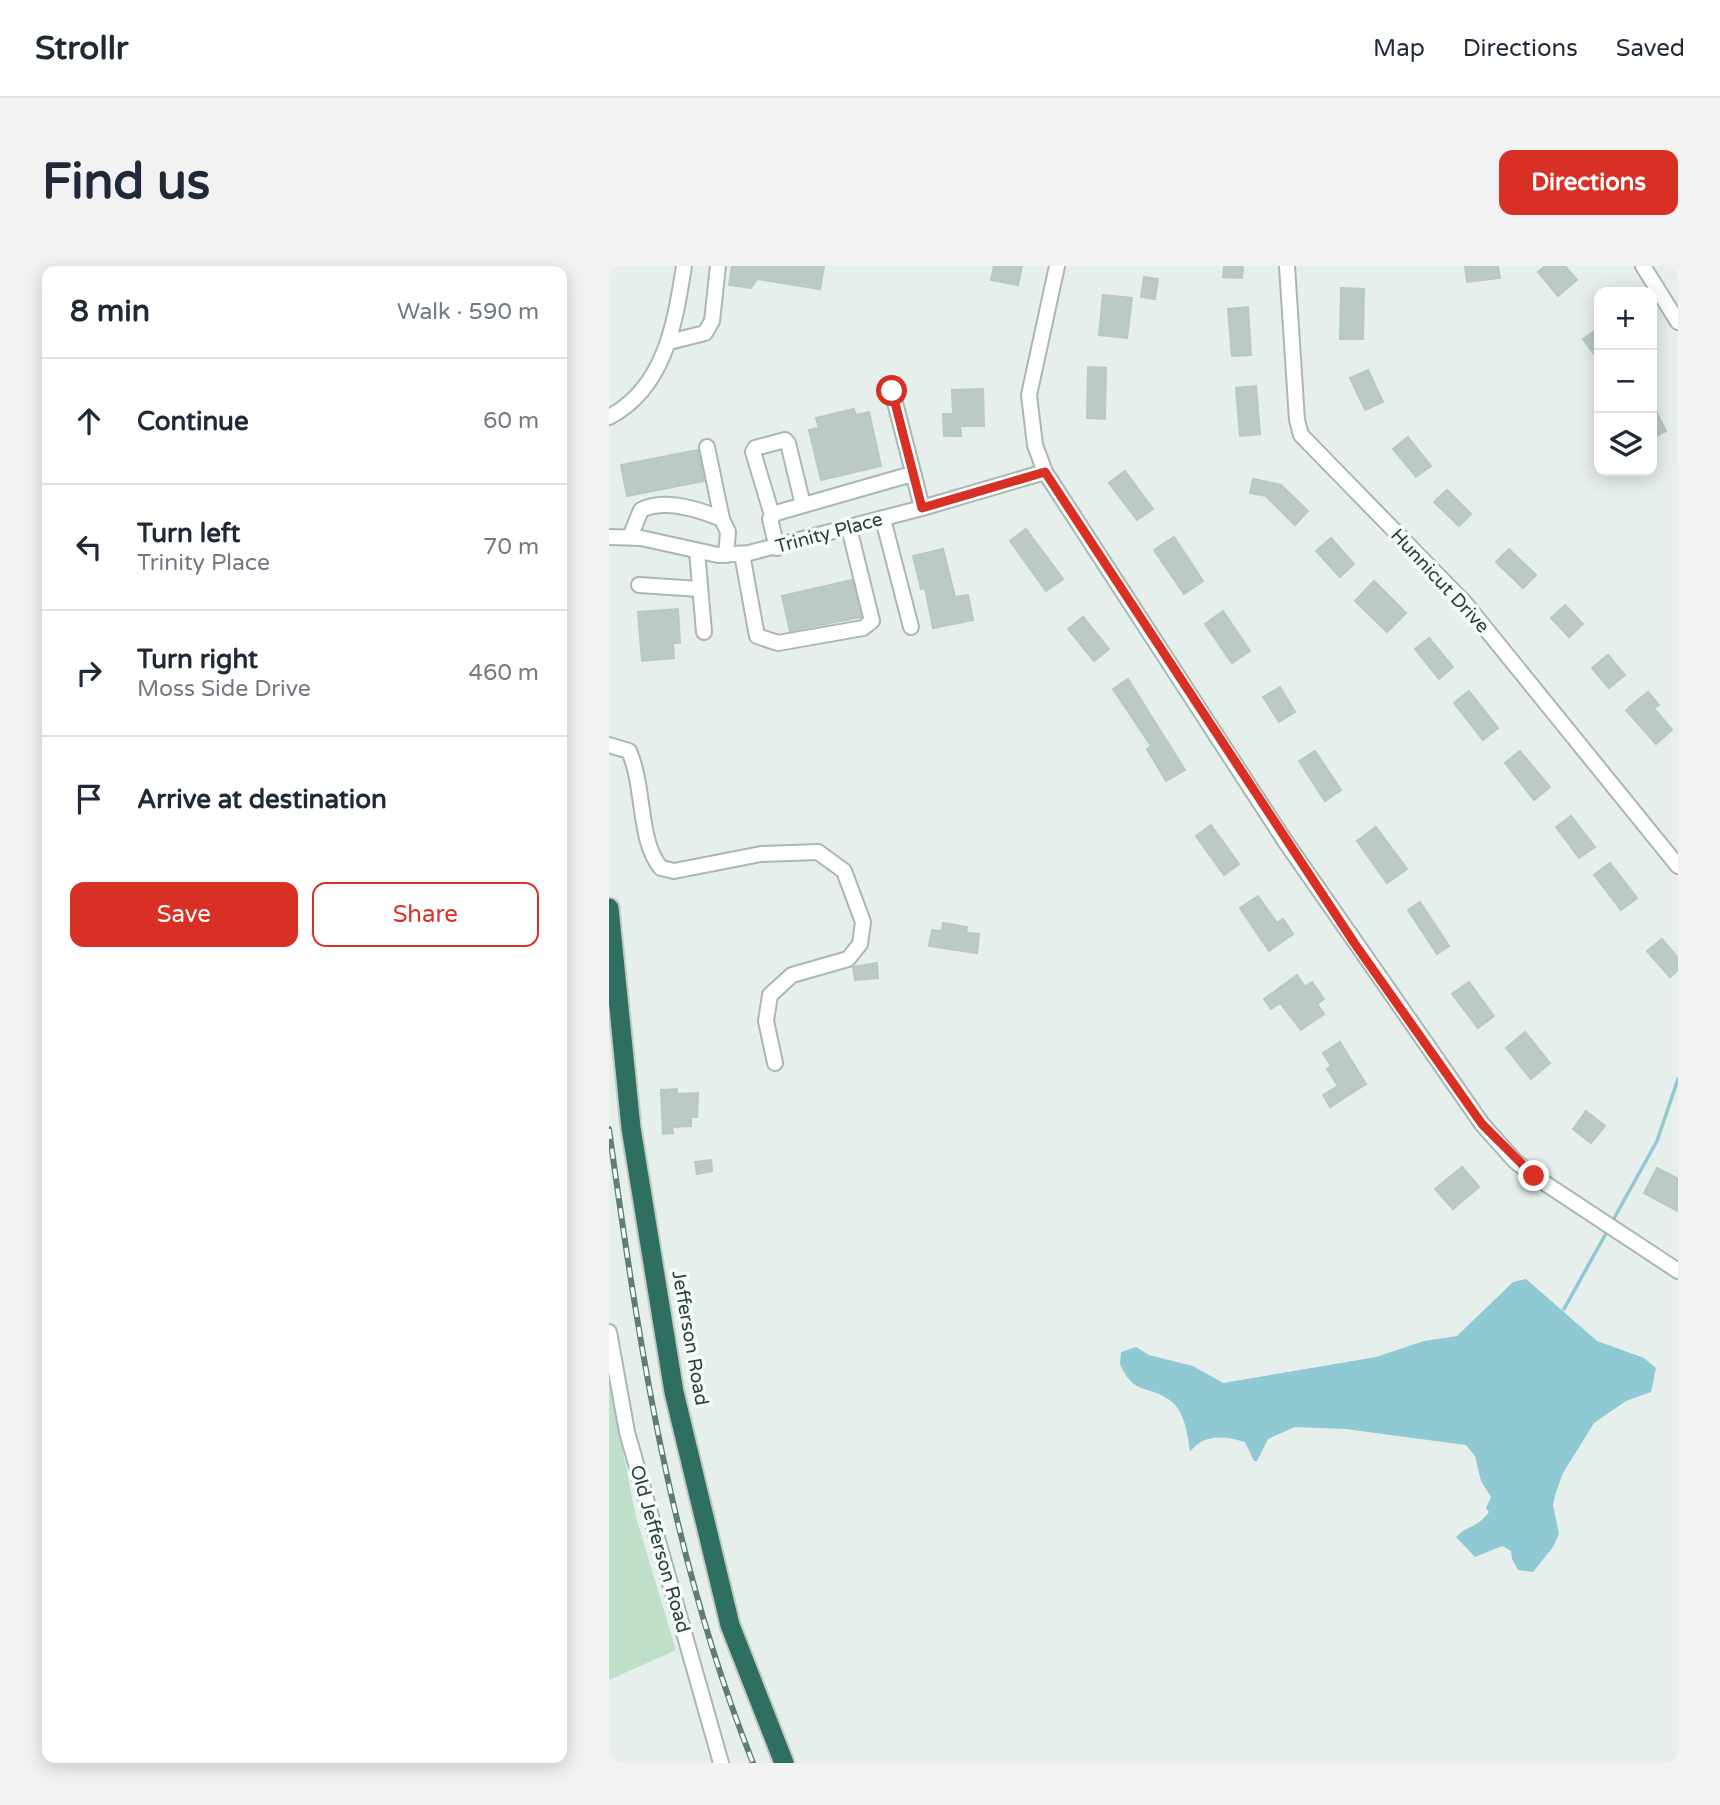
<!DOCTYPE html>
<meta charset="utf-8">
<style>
body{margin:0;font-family:"Varela Round",sans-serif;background:#f2f2f3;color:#1f2937}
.controls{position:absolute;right:21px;top:21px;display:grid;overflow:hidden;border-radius:14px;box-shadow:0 4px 18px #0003}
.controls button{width:63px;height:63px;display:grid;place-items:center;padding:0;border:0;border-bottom:2px solid #e0e1e3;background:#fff;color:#1f2937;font:35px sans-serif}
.stop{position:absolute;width:21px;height:21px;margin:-16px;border:5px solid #d93025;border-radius:50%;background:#fff}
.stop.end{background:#d93025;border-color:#fff;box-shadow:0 2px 7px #0008}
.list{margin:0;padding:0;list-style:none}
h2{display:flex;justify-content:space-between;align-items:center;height:91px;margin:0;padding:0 28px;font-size:30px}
h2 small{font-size:23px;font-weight:400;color:#747a83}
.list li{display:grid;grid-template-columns:46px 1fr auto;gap:21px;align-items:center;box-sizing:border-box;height:126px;padding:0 28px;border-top:2px solid #e0e1e3}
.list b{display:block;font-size:26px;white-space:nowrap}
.list p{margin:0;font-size:23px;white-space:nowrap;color:#747a83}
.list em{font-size:23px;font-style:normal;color:#747a83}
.actions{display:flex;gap:14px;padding:21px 28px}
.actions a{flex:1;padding:16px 0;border:2px solid #d93025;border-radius:14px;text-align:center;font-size:24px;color:#d93025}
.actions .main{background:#d93025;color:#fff}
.icon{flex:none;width:38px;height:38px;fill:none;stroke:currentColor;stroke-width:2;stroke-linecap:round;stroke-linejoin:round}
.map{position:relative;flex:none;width:1069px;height:1497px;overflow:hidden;border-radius:14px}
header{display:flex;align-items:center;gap:42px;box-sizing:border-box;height:98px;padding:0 35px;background:#fff;border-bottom:2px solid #e0e1e3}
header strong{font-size:33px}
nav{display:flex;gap:38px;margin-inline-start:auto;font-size:24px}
.intro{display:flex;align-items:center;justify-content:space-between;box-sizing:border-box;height:168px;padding:0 42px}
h1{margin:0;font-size:49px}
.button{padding:18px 32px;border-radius:14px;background:#d93025;color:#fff;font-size:24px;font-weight:700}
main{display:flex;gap:42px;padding:0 42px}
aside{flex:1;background:#fff;border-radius:14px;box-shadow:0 4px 18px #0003}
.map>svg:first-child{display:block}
.green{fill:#bfe0c8}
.water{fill:#8ec9d4}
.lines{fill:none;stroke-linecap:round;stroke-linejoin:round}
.stream{stroke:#8ec9d4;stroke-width:3.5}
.building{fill:#bbcac4;stroke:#b8c9c2;stroke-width:2}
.minor-casing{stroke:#a8b8b2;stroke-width:18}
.highway-casing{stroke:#c2cac8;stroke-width:23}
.minor{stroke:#fff;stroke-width:14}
.highway{stroke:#2f6f62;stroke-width:19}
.rail-casing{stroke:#5f7d75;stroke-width:6}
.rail{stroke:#f7fbf9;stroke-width:3.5;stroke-dasharray:10;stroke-linecap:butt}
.route{stroke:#d93025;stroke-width:9}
.labels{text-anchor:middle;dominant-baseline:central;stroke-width:7;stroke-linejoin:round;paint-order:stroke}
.street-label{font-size:19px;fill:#24423a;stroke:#f7fbf9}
</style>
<header>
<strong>Strollr</strong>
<nav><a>Map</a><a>Directions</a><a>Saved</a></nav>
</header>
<div class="intro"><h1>Find us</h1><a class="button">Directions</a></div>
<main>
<aside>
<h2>8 min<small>Walk · 590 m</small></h2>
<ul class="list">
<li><svg class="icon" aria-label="ahead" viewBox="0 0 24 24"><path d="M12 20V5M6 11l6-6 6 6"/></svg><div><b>Continue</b></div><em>60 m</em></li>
<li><svg class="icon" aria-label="left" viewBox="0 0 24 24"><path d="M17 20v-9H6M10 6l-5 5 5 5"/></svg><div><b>Turn left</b><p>Trinity Place</p></div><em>70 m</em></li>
<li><svg class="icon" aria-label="right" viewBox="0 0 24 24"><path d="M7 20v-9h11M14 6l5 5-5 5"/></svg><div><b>Turn right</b><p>Moss Side Drive</p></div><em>460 m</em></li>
<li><svg class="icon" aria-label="arrive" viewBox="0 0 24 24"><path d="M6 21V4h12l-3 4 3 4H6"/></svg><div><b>Arrive at destination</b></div></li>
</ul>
<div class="actions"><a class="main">Save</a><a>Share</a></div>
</aside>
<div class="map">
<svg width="1069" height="1497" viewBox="0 0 1069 1497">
<rect width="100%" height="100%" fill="#e6efeb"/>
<polygon class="green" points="0,1115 27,1251 67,1384 0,1414"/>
<path class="water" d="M917 1013 988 1075 1035 1092 1047 1102 1042 1126 1017 1135 985 1157 954 1207 946 1229 944 1239 950 1268 944 1281 924 1306 909 1304 903 1293 902 1285 893 1280 866 1291 847 1271C860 1258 866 1264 880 1246L877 1242 882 1231 872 1215 866 1190 857 1179 736 1163 686 1161 659 1173 648 1195H645L636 1176C615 1170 595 1167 581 1186 579 1170 576 1146 562 1135 540 1118 525 1131 511 1098L512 1086 527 1081 540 1089 584 1100 614 1117 767 1091 815 1075 848 1070 904 1016Z"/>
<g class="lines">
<g class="stream">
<polyline points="1003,956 1048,875 1069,813"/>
<polyline points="955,1043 1000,962"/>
</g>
</g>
<g class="building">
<polygon points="123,0 215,0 211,23 148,13 142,22 120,19"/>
<polygon points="385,0 413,0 409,19 382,14"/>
<polygon points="615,0 634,0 633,12 614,11"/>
<polygon points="856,0 889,0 891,12 858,16"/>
<polygon points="936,0 956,0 968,14 949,30 929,6"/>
<polygon points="535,11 549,13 546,33 532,31"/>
<polygon points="732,22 755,23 754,73 731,73"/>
<polygon points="494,29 523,32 518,72 490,69"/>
<polygon points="639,41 642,89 623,90 619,43"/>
<polygon points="990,62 990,95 974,73"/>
<polygon points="479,101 497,102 496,153 478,152"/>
<polygon points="759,104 774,136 756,144 741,112"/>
<polygon points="647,120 651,168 631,170 627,122"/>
<polygon points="374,123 375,160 351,160 352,170 335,170 334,148 344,148 343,124"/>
<polygon points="1043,137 1057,165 1043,172"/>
<polygon points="245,143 247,149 260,146 272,200 212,214 200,164 210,162 207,152"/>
<polygon points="799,171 822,200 807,211 784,183"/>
<polygon points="89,184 95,215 18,230 12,199"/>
<polygon points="516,205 544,243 528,254 500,217"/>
<polygon points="644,213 672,219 699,245 686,259 657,230 641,227"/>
<polygon points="838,224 862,248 850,260 825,236"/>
<polygon points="417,263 454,313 437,325 401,275"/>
<polygon points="565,271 594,315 575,328 545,284"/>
<polygon points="722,272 745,298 731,311 707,285"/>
<polygon points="334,283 346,331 359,329 364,354 324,362 316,322 312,323 304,290"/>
<polygon points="900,283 927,309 914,322 887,296"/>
<polygon points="243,314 252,351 181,365 173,330"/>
<polygon points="765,315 797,347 778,366 746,335"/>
<polygon points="956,339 974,358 960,371 942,352"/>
<polygon points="69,343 71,377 64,377 65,392 33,395 29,346"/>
<polygon points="614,345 641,385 623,397 596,358"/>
<polygon points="474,351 500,383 485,395 459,363"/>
<polygon points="820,372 844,401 830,413 806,383"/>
<polygon points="999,389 1016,409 1000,422 983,402"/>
<polygon points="519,413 576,504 557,515 538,483 542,480 504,423"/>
<polygon points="671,421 686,446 670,456 654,431"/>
<polygon points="860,425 889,462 874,474 845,437"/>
<polygon points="1039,426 1050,439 1045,442 1063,464 1047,478 1017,444"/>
<polygon points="706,485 732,524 716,535 690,495"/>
<polygon points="911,485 941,521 925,534 896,497"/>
<polygon points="962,550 986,581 970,592 947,561"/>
<polygon points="602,559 630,598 615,609 587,570"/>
<polygon points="767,561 798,603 778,617 748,575"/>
<polygon points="1001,597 1028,632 1012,644 985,609"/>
<polygon points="649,630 668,657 674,653 684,668 660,685 631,642"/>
<polygon points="811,636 840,680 828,688 799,644"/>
<polygon points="334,657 358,661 357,667 370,668 368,687 320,680 323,664 333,665"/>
<polygon points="1053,673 1069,692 1069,704 1061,711 1038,685"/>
<polygon points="268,697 269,712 246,714 244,701"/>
<polygon points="688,709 696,721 703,716 715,733 708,738 715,748 692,764 671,737 662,743 655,733"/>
<polygon points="860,716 885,750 869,762 843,728"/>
<polygon points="916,766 941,797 922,813 897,782"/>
<polygon points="731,776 757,818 721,841 714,829 729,820 718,803 722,800 714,787"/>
<polygon points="68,823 68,828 89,827 88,851 82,851 82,860 63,861 64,867 54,868 52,824"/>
<polygon points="977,845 996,860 982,877 964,863"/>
<polygon points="102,894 103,905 88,908 86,896"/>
<polygon points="853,901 870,921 844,943 826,923"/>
<polygon points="1048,902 1069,913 1069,945 1035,927"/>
</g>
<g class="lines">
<defs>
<g id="minor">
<polyline points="448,0 420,129 426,179 436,206 676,575 873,858 906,895 925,910 1069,1005"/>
<polyline points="678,0 688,154 692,169 855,336 1069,600"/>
<polyline points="1034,0 1069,56"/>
<polyline points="60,76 96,67 103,55 109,0"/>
<polyline points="283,125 305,210"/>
<path d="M0 151C56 122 66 57 75 0"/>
<polyline points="98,181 113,253"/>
<polyline points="163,249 144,186 146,182 176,174 179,177 194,239"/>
<polyline points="274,253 302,361"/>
<polyline points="0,271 32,272 109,289 140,287 313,242 436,206"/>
<path d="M21 271 32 244C56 232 89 243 113 253L119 266 117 289"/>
<polyline points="168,282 161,253 167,247 296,210 305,210 313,242"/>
<polyline points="88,285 95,366"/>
<polyline points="133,288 148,370 169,377 254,362 263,355 240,262"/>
<polyline points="30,319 91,323"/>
<path d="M0 479 20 485C36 521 29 576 52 602L65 605 152 588 209 586 235 605 254 656 251 678 239 693 183 709 161 729 157 755 166 797"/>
<polyline points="0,1066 18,1166 112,1497"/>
</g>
<polyline id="highway" points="0,642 22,862 65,1126 121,1359 175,1497"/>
</defs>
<use href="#minor" class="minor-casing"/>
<use href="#highway" class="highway-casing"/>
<use href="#minor" class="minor"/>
<use href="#highway" class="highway"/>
<defs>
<path id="rail" d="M0 863C30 1080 62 1291 144 1497"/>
</defs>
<use href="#rail" class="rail-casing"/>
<use href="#rail" class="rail"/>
</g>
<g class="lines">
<polyline class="route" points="283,125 313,242 436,206 746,678 873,858 925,910"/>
</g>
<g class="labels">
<g class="street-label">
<text transform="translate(220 267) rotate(-15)">Trinity Place</text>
<text transform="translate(831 315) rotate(47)">Hunnicut Drive</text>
<text transform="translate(81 1072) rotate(80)">Jefferson Road</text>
<text transform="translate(51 1283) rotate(74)">Old Jefferson Road</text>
</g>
</g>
</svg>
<div class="controls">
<button>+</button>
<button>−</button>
<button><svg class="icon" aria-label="layers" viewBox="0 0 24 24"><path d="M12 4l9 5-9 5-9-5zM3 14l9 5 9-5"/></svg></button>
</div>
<div class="stop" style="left:283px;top:125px"></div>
<div class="stop end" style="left:925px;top:910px"></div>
</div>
</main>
